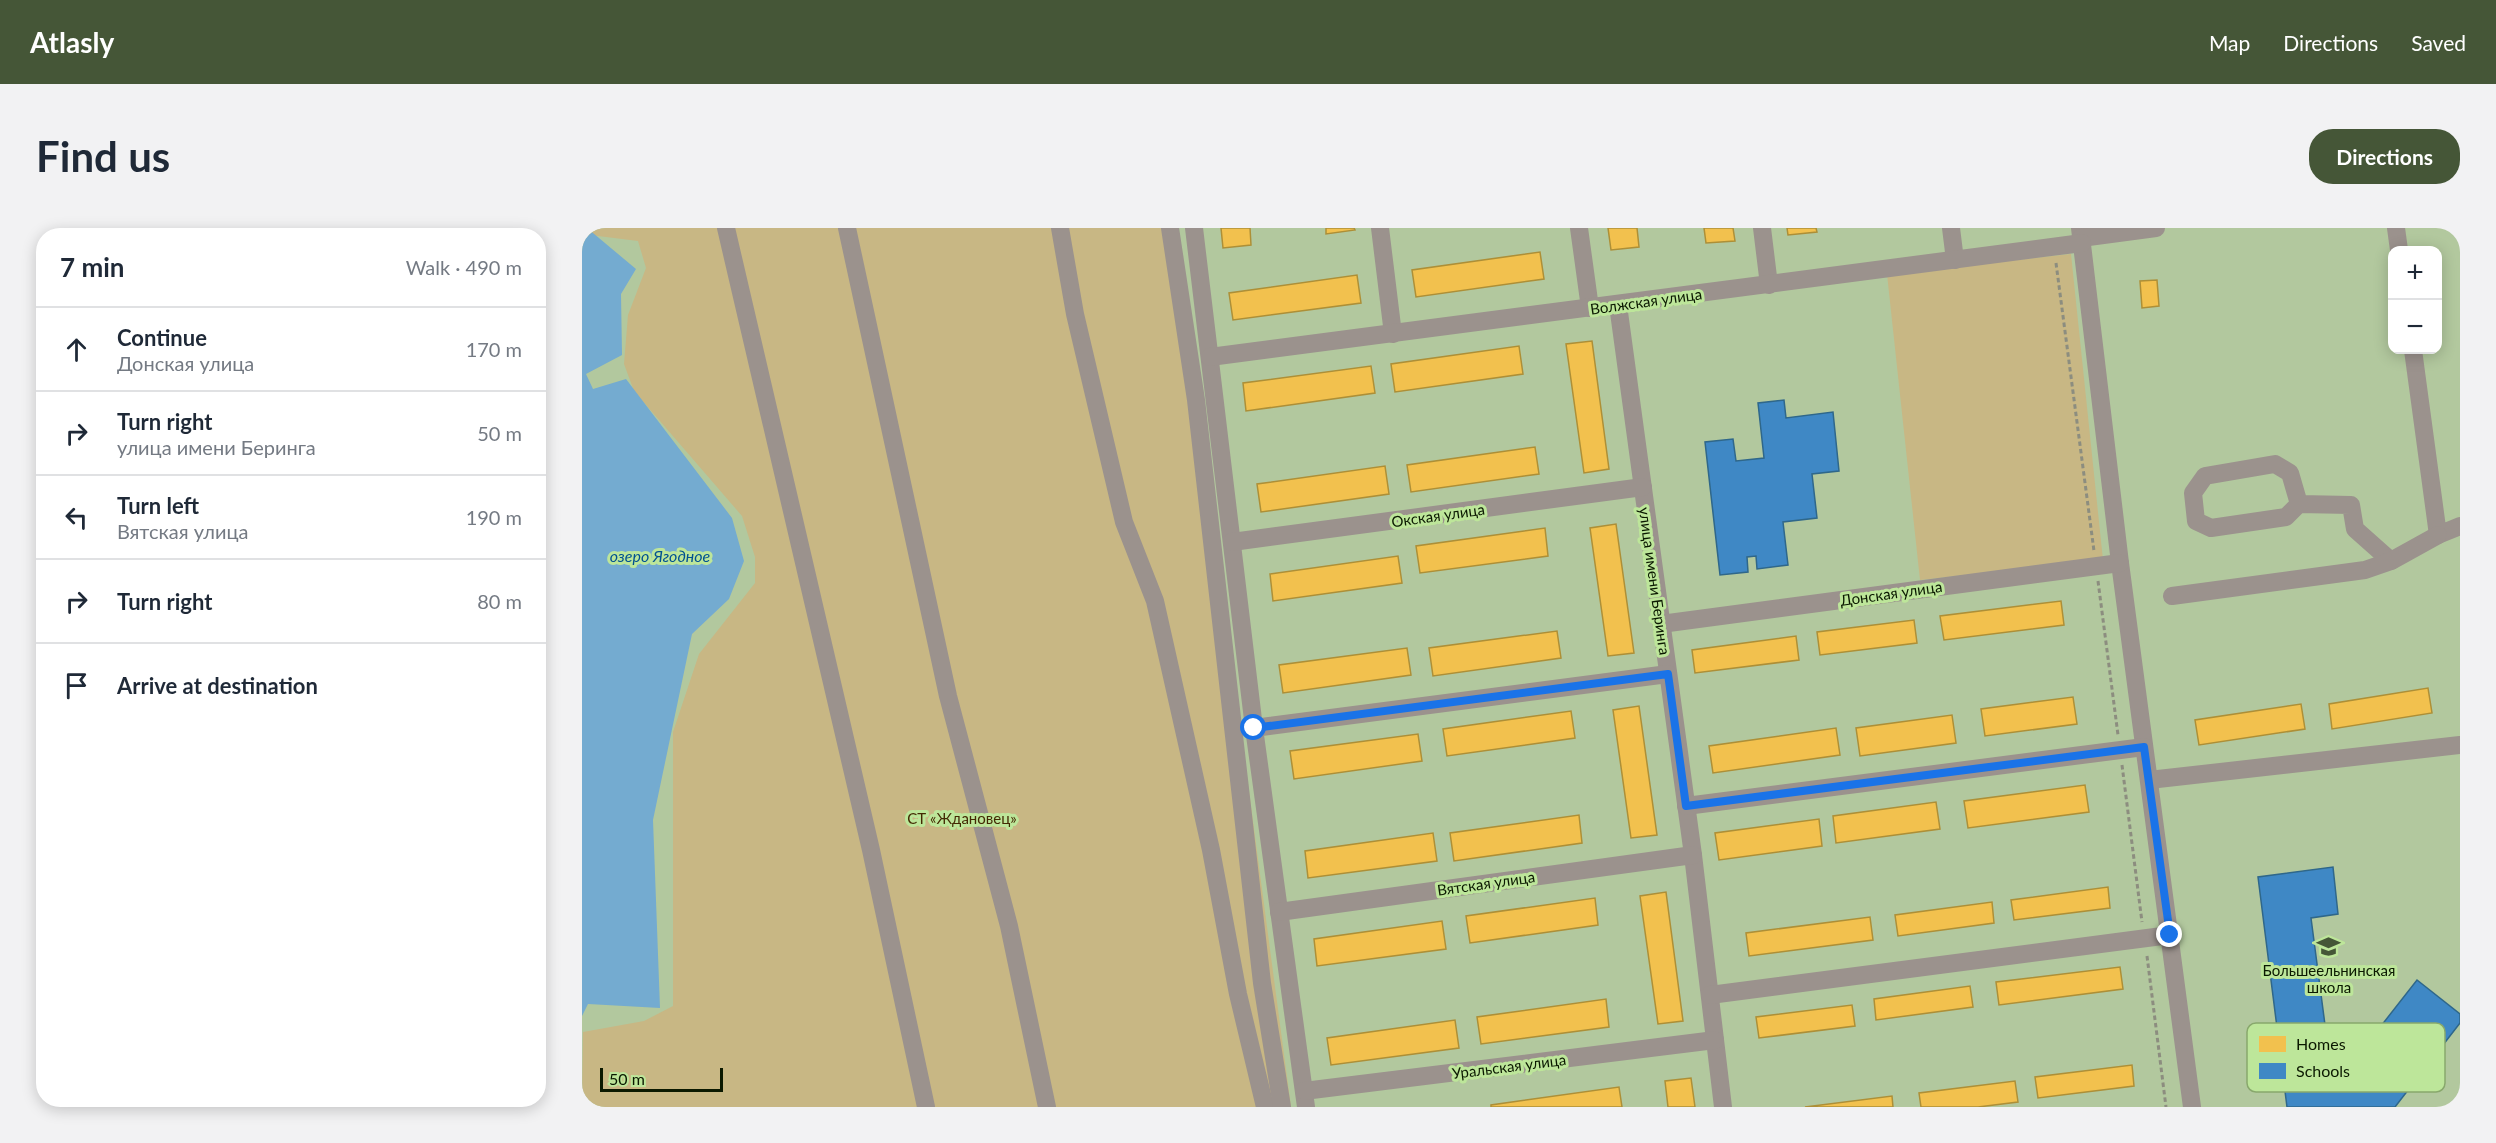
<!DOCTYPE html>
<meta charset="utf-8">
<style>
body{margin:0;font-family:Lato,sans-serif;background:#f2f2f3;color:#1f2937}
.controls{position:absolute;right:18px;top:18px;display:grid;overflow:hidden;border-radius:12px;box-shadow:0 3px 15px #0003}
.controls button{width:54px;height:54px;display:grid;place-items:center;padding:0;border:0;border-bottom:2px solid #e0e1e3;background:#fff;color:#1f2937;font:30px sans-serif}
.scale{position:absolute;left:18px;bottom:15px;width:123px;box-sizing:border-box;padding-left:6px;border:3px solid #0b1900;border-top:0;font-size:16px;line-height:21px;white-space:nowrap;color:#0b1900;-webkit-text-stroke:4px #bde69a;paint-order:stroke}
.stop{position:absolute;width:18px;height:18px;margin:-14px;border:4px solid #1a73e8;border-radius:50%;background:#fff}
.stop.end{background:#1a73e8;border-color:#fff;box-shadow:0 2px 6px #0008}
.list{margin:0;padding:0;list-style:none}
h2{display:flex;justify-content:space-between;align-items:center;height:78px;margin:0;padding:0 24px;font-size:26px}
h2 small{font-size:20px;font-weight:400;color:#747a83}
.list li{display:grid;grid-template-columns:39px 1fr auto;gap:18px;align-items:center;box-sizing:border-box;height:84px;padding:0 24px;border-top:2px solid #e0e1e3}
.list b{display:block;font-size:22px;white-space:nowrap}
.list p{margin:0;font-size:20px;white-space:nowrap;color:#747a83}
.list em{font-size:20px;font-style:normal;color:#747a83}
.icon{flex:none;width:33px;height:33px;fill:none;stroke:currentColor;stroke-width:2;stroke-linecap:round;stroke-linejoin:round}
.map{position:relative;flex:none;width:1878px;height:879px;overflow:hidden;border-radius:24px}
header{display:flex;align-items:center;gap:36px;box-sizing:border-box;height:84px;padding:0 30px;background:#455637;color:#fff}
header strong{font-size:28px}
nav{display:flex;gap:33px;margin-inline-start:auto;font-size:21px}
.intro{display:flex;align-items:center;justify-content:space-between;box-sizing:border-box;height:144px;padding:0 36px}
h1{margin:0;font-size:42px}
.button{padding:15px 27px;border-radius:24px;background:#455637;color:#fff;font-size:21px;font-weight:700}
main{display:flex;gap:36px;padding:0 36px}
aside{flex:1;background:#fff;border-radius:24px;box-shadow:0 3px 15px #0003}
.map>svg:first-child{display:block}
.green{fill:#c8b784}
.water{fill:#74abd0}
.homes{fill:#f2c14e;stroke:#ad8f37;stroke-width:1.5}
.schools{fill:#3f88c5;stroke:#2f678a;stroke-width:1.5}
.lines{fill:none;stroke-linecap:round;stroke-linejoin:round}
.path{stroke:#8c8d7f;stroke-width:3;stroke-dasharray:4.5 3;stroke-linecap:butt}
.minor{stroke:#9b928d;stroke-width:18}
.route{stroke:#1a73e8;stroke-width:8}
.labels{text-anchor:middle;dominant-baseline:central;stroke-width:6;stroke-linejoin:round;paint-order:stroke}
.street-label{font-size:15px;fill:#0b1900;stroke:#bde69a}
.park-label{font-size:15px;fill:#432903;stroke:#bde69a}
.poi-label{font-size:15px;fill:#0b1900;stroke:#bde69a}
.water-label{font-size:16px;font-style:italic;fill:#015191;stroke:#bde69a}
.key{fill:#bde69a;stroke:#88a86c;stroke-width:1.5}
.key-label{font-size:16px;fill:#0b1900}
</style>
<header>
<strong>Atlasly</strong>
<nav><a>Map</a><a>Directions</a><a>Saved</a></nav>
</header>
<div class="intro"><h1>Find us</h1><a class="button">Directions</a></div>
<main>
<aside>
<h2>7 min<small>Walk · 490 m</small></h2>
<ul class="list">
<li><svg class="icon" aria-label="ahead" viewBox="0 0 24 24"><path d="M12 20V5M6 11l6-6 6 6"/></svg><div><b>Continue</b><p>Донская улица</p></div><em>170 m</em></li>
<li><svg class="icon" aria-label="right" viewBox="0 0 24 24"><path d="M7 20v-9h11M14 6l5 5-5 5"/></svg><div><b>Turn right</b><p>улица имени Беринга</p></div><em>50 m</em></li>
<li><svg class="icon" aria-label="left" viewBox="0 0 24 24"><path d="M17 20v-9H6M10 6l-5 5 5 5"/></svg><div><b>Turn left</b><p>Вятская улица</p></div><em>190 m</em></li>
<li><svg class="icon" aria-label="right" viewBox="0 0 24 24"><path d="M7 20v-9h11M14 6l5 5-5 5"/></svg><div><b>Turn right</b></div><em>80 m</em></li>
<li><svg class="icon" aria-label="arrive" viewBox="0 0 24 24"><path d="M6 21V4h12l-3 4 3 4H6"/></svg><div><b>Arrive at destination</b></div></li>
</ul>
</aside>
<div class="map">
<svg width="1878" height="879" viewBox="0 0 1878 879">
<rect width="100%" height="100%" fill="#b2c89e"/>
<g class="green">
<polygon points="0,0 592,0 709,879 0,879 1,804 62,793 91,778 91,504 117,426 173,355 173,329 160,288 52,163 42,136 46,87 64,40 56,13 0,6"/>
<polygon points="1489,26 1521,332 1338,352 1305,46"/>
</g>
<polygon class="water" points="0,0 5,0 54,41 39,66 40,127 4,146 11,161 44,151 150,290 162,333 147,371 110,406 71,592 78,780 6,776 0,788"/>
<g class="homes">
<polygon points="639,0 668,0 669,17 641,20"/>
<polygon points="744,0 772,0 773,2 744,6"/>
<polygon points="1026,0 1055,0 1057,19 1029,22"/>
<polygon points="1122,0 1151,0 1153,13 1124,15"/>
<polygon points="1205,0 1234,0 1235,4 1206,7"/>
<polygon points="958,24 962,51 834,69 830,42"/>
<polygon points="775,47 779,75 651,92 647,65"/>
<polygon points="1575,52 1577,78 1560,80 1558,53"/>
<polygon points="1010,113 1027,241 1002,245 984,116"/>
<polygon points="937,118 941,146 813,164 809,136"/>
<polygon points="789,138 793,165 664,183 661,155"/>
<polygon points="953,219 957,246 829,264 825,237"/>
<polygon points="803,238 807,266 679,284 675,256"/>
<polygon points="1034,296 1052,425 1026,428 1008,300"/>
<polygon points="963,300 966,328 838,345 834,318"/>
<polygon points="816,328 820,355 691,373 688,346"/>
<polygon points="1479,373 1482,397 1362,412 1358,388"/>
<polygon points="1332,392 1335,415 1238,427 1235,404"/>
<polygon points="975,403 979,430 851,448 847,420"/>
<polygon points="1214,408 1217,432 1113,445 1110,422"/>
<polygon points="825,420 829,447 701,465 697,437"/>
<polygon points="1846,460 1850,485 1750,501 1747,476"/>
<polygon points="1491,469 1495,496 1403,508 1399,481"/>
<polygon points="1719,476 1723,501 1617,517 1613,492"/>
<polygon points="1057,478 1075,607 1049,610 1031,482"/>
<polygon points="989,483 993,510 865,528 861,501"/>
<polygon points="1370,487 1374,515 1278,528 1274,500"/>
<polygon points="1254,500 1258,527 1131,545 1127,518"/>
<polygon points="836,506 840,533 712,551 708,523"/>
<polygon points="1503,557 1507,584 1386,600 1382,573"/>
<polygon points="1354,574 1358,601 1254,615 1251,588"/>
<polygon points="997,587 1000,615 872,633 868,605"/>
<polygon points="1237,591 1240,618 1137,632 1133,605"/>
<polygon points="851,605 855,633 726,650 723,623"/>
<polygon points="1526,659 1528,680 1432,692 1429,672"/>
<polygon points="1084,664 1101,793 1076,796 1058,668"/>
<polygon points="1013,670 1016,697 888,715 884,688"/>
<polygon points="1410,674 1412,695 1316,708 1313,687"/>
<polygon points="1288,689 1291,712 1167,728 1164,705"/>
<polygon points="860,693 864,721 735,738 732,711"/>
<polygon points="1538,739 1541,761 1417,777 1414,754"/>
<polygon points="1388,758 1391,779 1294,792 1292,771"/>
<polygon points="1024,771 1027,799 899,816 895,789"/>
<polygon points="1270,777 1273,798 1177,810 1174,789"/>
<polygon points="873,792 877,820 749,837 745,810"/>
<polygon points="1550,837 1552,858 1456,870 1453,849"/>
<polygon points="1109,850 1113,879 1086,879 1083,853"/>
<polygon points="1433,853 1436,874 1396,879 1339,879 1337,865"/>
<polygon points="1037,859 1040,879 909,879 909,877"/>
<polygon points="1310,868 1311,879 1223,879"/>
</g>
<g class="schools">
<polygon points="1202,172 1204,190 1251,184 1257,243 1230,246 1235,290 1201,294 1206,337 1175,341 1174,328 1165,329 1166,344 1138,347 1123,214 1151,211 1154,233 1182,230 1176,175"/>
<polygon points="1751,639 1756,686 1729,690 1748,835 1763,844 1835,752 1878,786 1878,795 1813,879 1705,879 1676,649"/>
</g>
<g class="lines">
<g class="path">
<polyline points="1474,35 1512,323"/>
<polyline points="1516,353 1536,507"/>
<polyline points="1540,537 1560,694"/>
<polyline points="1565,728 1584,879"/>
</g>
<g class="minor">
<polyline points="144,0 289,622 344,879"/>
<polyline points="265,0 366,468 427,698 465,879"/>
<polyline points="478,0 493,86 542,294 573,373 629,622 656,766 683,879"/>
<polyline points="588,0 614,172 680,755 700,879"/>
<polyline points="612,0 672,500 724,879"/>
<polyline points="798,0 811,106"/>
<polyline points="997,0 1008,80"/>
<polyline points="1180,0 1187,57"/>
<polyline points="1369,0 1373,32"/>
<polyline points="1498,0 1538,335 1610,879"/>
<polyline points="1814,0 1817,22"/>
<polyline points="1499,10 1574,0"/>
<polyline points="1036,77 1111,627 1141,879"/>
<polyline points="1831,122 1856,307 1878,298"/>
<polyline points="628,129 1500,15"/>
<polyline points="1717,276 1708,245 1693,236 1623,248 1611,265 1614,293 1629,300 1704,289 1717,276 1769,277 1773,301 1809,333"/>
<polyline points="650,314 1061,259"/>
<polyline points="1590,368 1783,342 1809,333 1856,307"/>
<polyline points="1079,396 1538,335"/>
<polyline points="672,500 1086,446"/>
<polyline points="1567,552 1878,517"/>
<polyline points="1104,578 1562,519"/>
<polyline points="697,684 1111,627"/>
<polyline points="1128,767 1588,707"/>
<polyline points="722,863 1133,812"/>
</g>
</g>
<g class="lines">
<polyline class="route" points="672,500 1086,446 1104,578 1562,519 1588,707"/>
</g>
<defs>
<symbol id="school-bare" viewBox="-9 -9 18 18"><path d="M0-5L7-2L0 1L-7-2ZM-4 1L0 2.5L4 1V4Q0 6-4 4Z" fill="#455637" stroke="#bde69a" stroke-width="2.5" paint-order="stroke"/></symbol>
</defs>
<g fill-rule="evenodd">
<use href="#school-bare" x="1730" y="702" width="33" height="33"/>
</g>
<g class="labels">
<g class="street-label">
<text transform="translate(1064 73) rotate(-8)">Волжская улица</text>
<text transform="translate(856 287) rotate(-8)">Окская улица</text>
<text transform="translate(1073 353) rotate(82)">улица имени Беринга</text>
<text transform="translate(1309 365) rotate(-8)">Донская улица</text>
<text transform="translate(904 655) rotate(-8)">Вятская улица</text>
<text transform="translate(927 838) rotate(-7)">Уральская улица</text>
</g>
<g class="park-label">
<text x="380" y="590">СТ «Ждановец»</text>
</g>
<g class="poi-label">
<text x="1747" y="742">Большеельнинская<tspan x="1747" dy="17">школа</tspan></text>
</g>
<g class="water-label">
<text x="78" y="327">озеро Ягодное</text>
</g>
</g>
<rect x="1665" y="795" width="198" height="69" rx="9" class="key"/>
<rect x="1677" y="808" width="27" height="16" fill="#f2c14e"/>
<rect x="1677" y="835" width="27" height="16" fill="#3f88c5"/>
<g class="key-label">
<text x="1714" y="822">Homes</text>
<text x="1714" y="849">Schools</text>
</g>
</svg>
<div class="controls">
<button>+</button>
<button>−</button>
</div>
<div class="scale">50 m</div>
<div class="stop" style="left:672px;top:500px"></div>
<div class="stop end" style="left:1588px;top:707px"></div>
</div>
</main>
